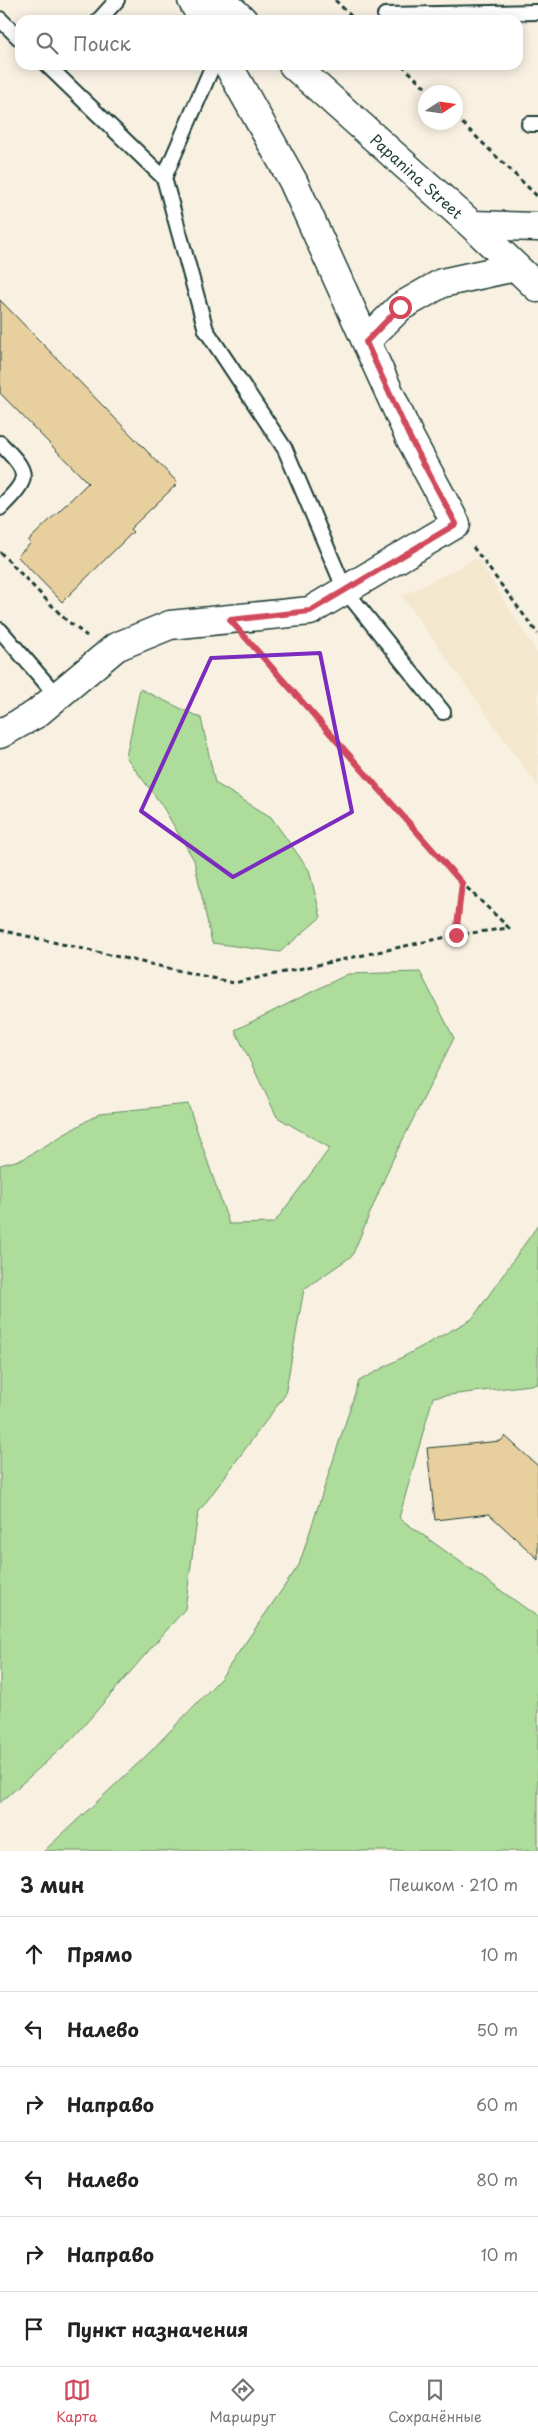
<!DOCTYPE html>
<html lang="ru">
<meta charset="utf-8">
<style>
body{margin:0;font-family:"Playpen Sans",sans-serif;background:#f2f2f2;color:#222}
.compass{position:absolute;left:418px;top:85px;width:45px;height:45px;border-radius:50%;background:#fff;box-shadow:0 2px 12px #0003;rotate:78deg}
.stop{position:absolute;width:15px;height:15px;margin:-11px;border:4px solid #d1495b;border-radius:50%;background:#fff}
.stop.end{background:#d1495b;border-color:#fff;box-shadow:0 1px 5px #0008}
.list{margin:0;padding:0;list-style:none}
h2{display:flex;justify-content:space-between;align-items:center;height:65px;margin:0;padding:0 20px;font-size:21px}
h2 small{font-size:16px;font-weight:400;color:#767676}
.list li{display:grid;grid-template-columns:32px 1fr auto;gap:15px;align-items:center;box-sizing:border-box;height:75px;padding:0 20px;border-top:1px solid #e0e0e0}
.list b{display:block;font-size:19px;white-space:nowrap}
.list em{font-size:16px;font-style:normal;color:#767676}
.icon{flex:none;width:28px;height:28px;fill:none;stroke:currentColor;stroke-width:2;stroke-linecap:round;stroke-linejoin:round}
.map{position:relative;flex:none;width:538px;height:1851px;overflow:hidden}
.search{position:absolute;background:#fff;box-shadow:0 2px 12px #0003;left:15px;right:15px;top:15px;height:55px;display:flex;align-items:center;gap:12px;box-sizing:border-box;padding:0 18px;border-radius:15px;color:#767676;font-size:19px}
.sheet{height:515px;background:#fff}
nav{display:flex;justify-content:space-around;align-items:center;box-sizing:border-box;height:70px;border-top:1px solid #e0e0e0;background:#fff;font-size:14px;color:#767676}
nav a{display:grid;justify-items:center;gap:2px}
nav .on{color:#d1495b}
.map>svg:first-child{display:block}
.built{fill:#f3e7ce}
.green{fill:#aedc9a;stroke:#668c67}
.building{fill:#e8cf9e;stroke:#1f3d34}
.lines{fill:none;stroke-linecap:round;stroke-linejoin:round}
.service-casing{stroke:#1f3d34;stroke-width:18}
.minor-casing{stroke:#1f3d34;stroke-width:31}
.path{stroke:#1f3d34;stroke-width:3;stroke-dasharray:5 4;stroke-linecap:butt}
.service{stroke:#fff;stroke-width:14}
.minor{stroke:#fff;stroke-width:28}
.route{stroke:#d1495b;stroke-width:6}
.marked{fill:none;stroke:#7b2cbf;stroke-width:4;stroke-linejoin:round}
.labels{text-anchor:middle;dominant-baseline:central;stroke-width:5;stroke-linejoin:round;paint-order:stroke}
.street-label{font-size:15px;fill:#1f3d34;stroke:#fff}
</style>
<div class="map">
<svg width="538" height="1851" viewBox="0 0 538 1851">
<rect width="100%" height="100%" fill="#f8f1e2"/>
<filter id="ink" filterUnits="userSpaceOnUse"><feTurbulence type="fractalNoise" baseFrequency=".02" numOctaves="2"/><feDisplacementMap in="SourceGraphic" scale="10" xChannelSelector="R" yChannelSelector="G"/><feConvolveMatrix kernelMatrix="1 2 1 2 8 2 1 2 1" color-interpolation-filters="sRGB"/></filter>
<g filter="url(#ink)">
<polygon class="built" points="477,558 538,655 538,787 402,596"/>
<g class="green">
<polygon points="140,689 201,718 215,783 271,817 309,870 321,917 280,952 212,943 194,860 161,804 126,757"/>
<polygon points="420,972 454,1038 391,1163 352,1256 304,1289 285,1395 198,1513 185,1609 73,1738 0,1803 0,1165 23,1159 100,1113 188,1104 229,1224 274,1223 330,1148 277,1117 235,1030 348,974"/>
<polygon points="538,1225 538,1384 433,1397 399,1518 538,1617 538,1851 44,1851 146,1756 221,1678 299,1565 359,1381 472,1319"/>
</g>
<g class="building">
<polygon points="0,300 178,483 130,529 133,532 62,602 17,556 31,543 28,541 88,483 0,393"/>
<polygon points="505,1436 538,1466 538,1559 489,1514 435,1520 427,1448 501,1441"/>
</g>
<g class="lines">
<defs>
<g id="service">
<polyline points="385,15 538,12"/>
<polyline points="0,19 20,39"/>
<polyline points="99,20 117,0"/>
<polyline points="47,65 164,178 213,65"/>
<polyline points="529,124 538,124"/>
<polyline points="164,178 206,330 285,449 345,590 443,712"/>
<path d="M0 443C30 474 31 477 0 508"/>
<polyline points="0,630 57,696"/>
</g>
<g id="minor">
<polyline points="192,0 203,20"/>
<polyline points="221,0 243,20"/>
<polyline points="293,65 472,225 538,288"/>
<polyline points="472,225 538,227"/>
<polyline points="366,341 400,307 442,283 515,267"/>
<polyline points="0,734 36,714 116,647 170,625 310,611 456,524 410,438 293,181 228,65"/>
</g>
</defs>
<use href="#service" class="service-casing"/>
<use href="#minor" class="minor-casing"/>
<g class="path">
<polyline points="335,0 355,20"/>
<polyline points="402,65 430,92"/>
<polyline points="456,117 538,197"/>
<polyline points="473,547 538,634"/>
<polyline points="0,552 65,619 87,636"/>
<polyline points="252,645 462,883 509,928 456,935 462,883"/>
<polyline points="0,930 234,983 456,935"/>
</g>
<use href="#service" class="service"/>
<use href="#minor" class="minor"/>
</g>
</g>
<g class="lines" filter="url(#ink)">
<polyline class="route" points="400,307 366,342 410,438 456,524 310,611 230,620 462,883 456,935"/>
</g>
<path class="marked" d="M320 653 352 812 233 877 141 811 211 658Z"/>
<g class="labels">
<g class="street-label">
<text transform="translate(417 176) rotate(42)">Papanina Street</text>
</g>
</g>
</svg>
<svg class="compass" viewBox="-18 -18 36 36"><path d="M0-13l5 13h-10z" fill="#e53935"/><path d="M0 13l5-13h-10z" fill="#767676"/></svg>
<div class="stop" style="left:400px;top:307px"></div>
<div class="stop end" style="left:456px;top:935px"></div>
<div class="search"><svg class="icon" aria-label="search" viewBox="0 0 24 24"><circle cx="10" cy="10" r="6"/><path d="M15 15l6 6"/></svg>Поиск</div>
</div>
<section class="sheet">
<h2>3 мин<small>Пешком · 210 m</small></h2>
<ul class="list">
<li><svg class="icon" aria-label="ahead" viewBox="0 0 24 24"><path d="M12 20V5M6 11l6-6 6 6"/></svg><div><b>Прямо</b></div><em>10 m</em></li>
<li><svg class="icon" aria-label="left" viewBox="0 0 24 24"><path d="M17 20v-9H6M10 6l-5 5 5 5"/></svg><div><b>Налево</b></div><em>50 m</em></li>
<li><svg class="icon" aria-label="right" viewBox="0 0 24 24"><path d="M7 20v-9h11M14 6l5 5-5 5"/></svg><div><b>Направо</b></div><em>60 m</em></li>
<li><svg class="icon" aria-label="left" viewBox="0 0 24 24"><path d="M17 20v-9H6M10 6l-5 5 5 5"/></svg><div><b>Налево</b></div><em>80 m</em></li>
<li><svg class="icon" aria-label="right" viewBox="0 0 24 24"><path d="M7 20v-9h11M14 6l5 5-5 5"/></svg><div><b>Направо</b></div><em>10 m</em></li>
<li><svg class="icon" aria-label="arrive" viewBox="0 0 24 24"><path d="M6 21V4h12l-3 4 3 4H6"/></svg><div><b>Пункт назначения</b></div></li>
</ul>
</section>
<nav>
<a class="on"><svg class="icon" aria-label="map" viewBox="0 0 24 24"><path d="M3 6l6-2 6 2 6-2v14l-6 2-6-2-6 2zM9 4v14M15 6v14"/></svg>Карта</a>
<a><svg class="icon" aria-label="directions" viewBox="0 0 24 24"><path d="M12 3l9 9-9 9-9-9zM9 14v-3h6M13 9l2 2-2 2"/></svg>Маршрут</a>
<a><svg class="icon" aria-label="saved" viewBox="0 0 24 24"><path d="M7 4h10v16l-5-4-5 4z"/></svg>Сохранённые</a>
</nav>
